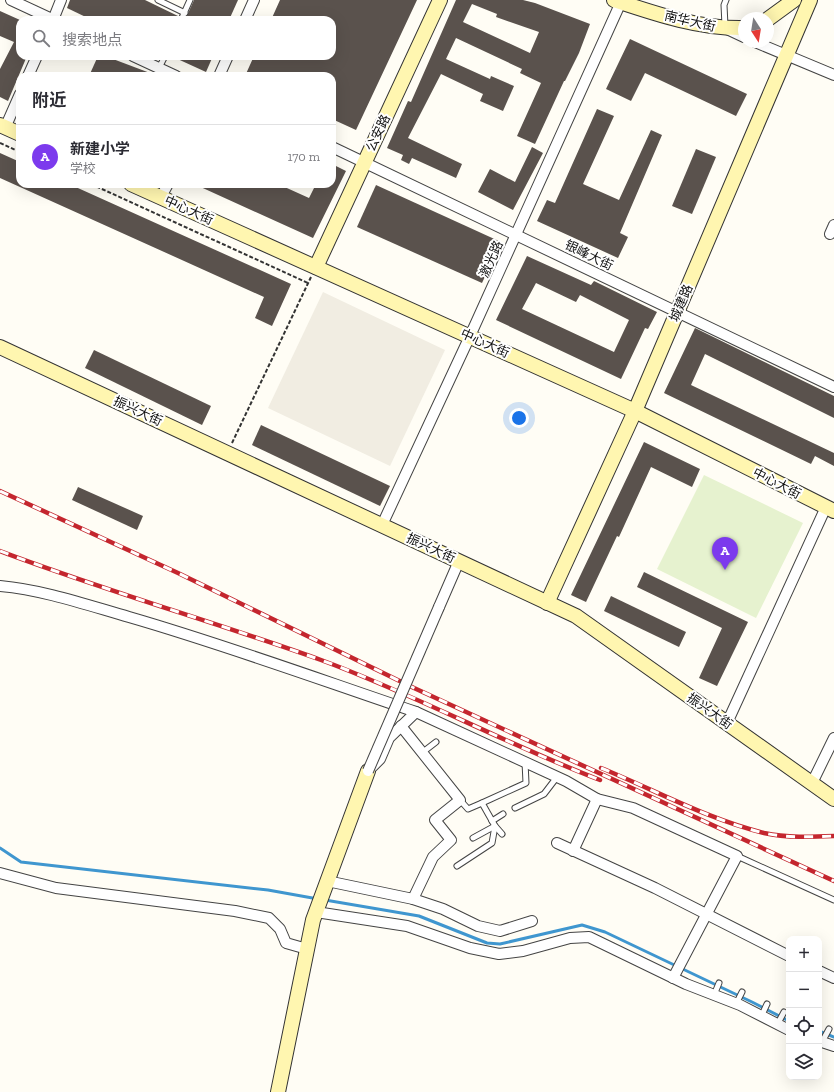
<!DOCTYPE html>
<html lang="zh">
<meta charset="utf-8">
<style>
body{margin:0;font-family:"Zilla Slab","Noto Sans SC",serif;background:#f7f7f7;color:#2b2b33}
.controls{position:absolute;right:12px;bottom:12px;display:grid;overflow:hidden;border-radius:8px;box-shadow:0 4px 16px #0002}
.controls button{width:36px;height:36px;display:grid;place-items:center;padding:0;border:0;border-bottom:1px solid #e1e1e2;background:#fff;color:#2b2b33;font:20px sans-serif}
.compass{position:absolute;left:738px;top:12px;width:36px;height:36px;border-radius:50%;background:#fff;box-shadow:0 4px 16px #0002;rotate:168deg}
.you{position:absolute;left:519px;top:418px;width:14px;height:14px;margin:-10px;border:3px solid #fff;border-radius:50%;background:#1a73e8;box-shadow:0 0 0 6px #1a73e833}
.badge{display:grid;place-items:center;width:26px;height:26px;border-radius:50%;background:#7c3aed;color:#fff;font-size:13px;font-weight:700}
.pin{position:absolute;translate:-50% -33px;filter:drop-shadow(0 1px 2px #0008)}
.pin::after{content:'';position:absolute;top:21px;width:14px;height:12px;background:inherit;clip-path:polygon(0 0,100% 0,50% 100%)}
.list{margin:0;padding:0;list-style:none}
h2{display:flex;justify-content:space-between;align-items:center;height:52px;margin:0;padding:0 16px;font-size:17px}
h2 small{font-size:13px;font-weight:400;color:#7c7c81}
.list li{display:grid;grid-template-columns:26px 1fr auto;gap:12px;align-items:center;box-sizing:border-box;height:64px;padding:0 16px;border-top:1px solid #e1e1e2}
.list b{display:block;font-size:15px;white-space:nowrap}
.list p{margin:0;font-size:13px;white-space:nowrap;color:#7c7c81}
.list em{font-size:13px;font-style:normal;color:#7c7c81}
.icon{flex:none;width:22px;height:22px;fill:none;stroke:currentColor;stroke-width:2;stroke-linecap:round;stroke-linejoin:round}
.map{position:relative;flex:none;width:834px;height:1092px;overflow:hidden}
.search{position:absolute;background:#fff;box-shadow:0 4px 16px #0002;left:16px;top:16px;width:320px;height:44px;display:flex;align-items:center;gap:10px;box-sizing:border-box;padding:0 14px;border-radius:12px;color:#7c7c81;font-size:15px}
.panel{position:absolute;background:#fff;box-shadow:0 4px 16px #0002;left:16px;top:72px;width:320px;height:116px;border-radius:12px}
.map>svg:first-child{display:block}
.pitch{fill:#e6f2cf}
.plaza{fill:#f1ede2}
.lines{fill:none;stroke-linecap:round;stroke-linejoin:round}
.stream{stroke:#3f96cf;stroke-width:3}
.building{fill:#5a524d;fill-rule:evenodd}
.lane-casing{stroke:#444;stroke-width:7}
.street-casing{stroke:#444;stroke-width:12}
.secondary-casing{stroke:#333;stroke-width:16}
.path{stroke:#333;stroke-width:2;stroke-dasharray:4 2;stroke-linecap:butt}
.lane{stroke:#fff;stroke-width:5}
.street{stroke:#fff;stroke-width:10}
.secondary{stroke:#fff6b0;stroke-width:14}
.rail-casing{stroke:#c4262e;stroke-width:4.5}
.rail{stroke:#fff;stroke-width:3;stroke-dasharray:9;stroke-linecap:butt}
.street-bridge-casing{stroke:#444;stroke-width:12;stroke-linecap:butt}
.street-bridge{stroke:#fff;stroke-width:10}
.labels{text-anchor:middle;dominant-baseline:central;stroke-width:4;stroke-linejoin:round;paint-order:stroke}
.street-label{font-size:13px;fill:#111;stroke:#fff}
</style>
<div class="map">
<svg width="834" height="1092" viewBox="0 0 834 1092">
<rect width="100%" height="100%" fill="#fffdf5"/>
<polygon class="pitch" points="704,475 803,523 756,618 657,569"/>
<polygon class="plaza" points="323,292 445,350 390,466 268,408"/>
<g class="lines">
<g class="stream">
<polyline points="0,848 21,862 268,890 318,899"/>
<polyline points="325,900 419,916 487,943 500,944 582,925 605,932 752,1002 789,1021"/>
<polyline points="819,1031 834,1037"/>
</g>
</g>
<g class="building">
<polygon points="70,0 145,0 178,16 177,20 92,20 67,8"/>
<polygon points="194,0 238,0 229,20 185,20"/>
<polygon points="280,0 417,0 356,130 332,119 332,76 245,76 254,56 332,56 332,20 271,20"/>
<path d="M456 0H523L535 3 590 24 579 53 565 81H564L535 144 517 136 541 83 520 73 522 69 456 38 446 59 490 79 491 76 514 86 503 111 480 101 483 94 441 74 408 138 462 164 456 178 412 158 409 164 401 160 403 155 387 148 408 101 411 102ZM472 4 497 14 496 17 539 32 530 53 463 22Z"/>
<polygon points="0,11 20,20 20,56 27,56 8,101 0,97 0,69 14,42 0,36"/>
<polygon points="630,39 747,94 736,116 645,73 631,101 606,89"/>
<polygon points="98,56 105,56 158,76 89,76"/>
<polygon points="171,56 213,56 206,72"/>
<polygon points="597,109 614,116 583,184 619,200 651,130 662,135 620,233 628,237 618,258 537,221 547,200 555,203"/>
<polygon points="532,147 543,153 513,210 478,192 490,169 515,182"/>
<polygon points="696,149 716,157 692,214 672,206"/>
<polygon points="0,153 20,162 20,184 69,184 291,284 272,326 255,318 264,297 0,178"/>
<polygon points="332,164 346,171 313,238 194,184 278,184 309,198 316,184 332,184"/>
<polygon points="376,185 501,242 482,283 357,227"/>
<path d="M527 256 591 285 594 281 657 312 648 329 645 328 621 379 496 320ZM536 283 576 302 580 295 629 320 614 352 522 309Z"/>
<polygon points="695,328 834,396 834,418 705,354 691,385 834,453 834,466 815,456 811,464 664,393"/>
<polygon points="94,350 211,406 202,425 85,368"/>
<polygon points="261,425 390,486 380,506 252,445"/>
<polygon points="644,442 700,469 692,487 651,467 619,537 617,536 586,602 571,595"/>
<polygon points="78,487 143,516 137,530 72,500"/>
<polygon points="644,572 748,622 717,686 699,678 722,628 637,587"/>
<polygon points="611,596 686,632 679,647 604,611"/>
</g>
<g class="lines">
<defs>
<g id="lane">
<polyline points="158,0 185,13"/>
<polyline points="181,20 190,0"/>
<polyline points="725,26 724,5 726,0"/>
<polyline points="159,68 165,56"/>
<polyline points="423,752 436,742"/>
<polyline points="482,803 526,783 525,762"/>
<polyline points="515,808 544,794 557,777"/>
<polyline points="492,821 503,814"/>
<polyline points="473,838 495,826 502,834"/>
<polyline points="737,856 834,900"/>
<polyline points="457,866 492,843 495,826 482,803 468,809 460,800"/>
<polyline points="714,995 719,983"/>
<polyline points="736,1004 742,992"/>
<polyline points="761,1017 767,1004"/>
<polyline points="777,1025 784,1012"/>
<polyline points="822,1042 829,1029"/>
</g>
<g id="street">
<polyline points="11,0 54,20"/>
<polyline points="53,20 61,0"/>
<polyline points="245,20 254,0"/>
<polyline points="727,29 744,37"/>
<polyline points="755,42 834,75"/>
<polyline points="133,56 176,76"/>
<polyline points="28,76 37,56"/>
<polyline points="219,76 228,56"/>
<polyline points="5,128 20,94"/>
<polyline points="332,147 834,387"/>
<polyline points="161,197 168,184"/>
<polyline points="830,234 834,225"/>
<polyline points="382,525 470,336 621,2"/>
<path d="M0 586C44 590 87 605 129 617 226 645 321 680 416 712"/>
<polyline points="439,607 459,561"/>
<polyline points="727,723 826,507"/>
<polyline points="369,770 380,759 389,738 416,712 566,781 597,799 633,808 737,856 673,978"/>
<polyline points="812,783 834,738"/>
<polyline points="557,843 655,888 789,956"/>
<polyline points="573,851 597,799"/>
<polyline points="0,873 56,888 235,911 269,918 280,929 286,943 307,949"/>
<polyline points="327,881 413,899 433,857 451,840 435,820 460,800 401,726"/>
<polyline points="413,899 443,909 478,926 500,931 532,921"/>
<polyline points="316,912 407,926 470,948 499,954 523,951 570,938 589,937 686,984 740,1005 789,1030"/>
<polyline points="819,971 834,978"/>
<polyline points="819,1041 834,1046"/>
</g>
<g id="secondary">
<path d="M614 0C656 14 700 29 744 28"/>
<polyline points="768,19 794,0"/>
<polyline points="0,125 20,134"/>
<polyline points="131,184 635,411 834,511"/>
<polyline points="316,267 440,0"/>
<polyline points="0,347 576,616 834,799"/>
<polyline points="547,603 635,411 810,0"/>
<polyline points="278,1092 313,920 368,771"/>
</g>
</defs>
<use href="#lane" class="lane-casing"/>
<use href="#street" class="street-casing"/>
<use href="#secondary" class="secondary-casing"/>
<g class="path">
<polyline points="0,143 20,152"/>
<polyline points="91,184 308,283"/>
<polyline points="232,443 311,277"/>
</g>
<use href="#lane" class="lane"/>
<use href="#street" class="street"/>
<use href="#secondary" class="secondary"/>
<defs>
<g id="rail">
<polyline points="0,491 178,573 414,688 834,881"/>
<path d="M0 551C106 591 215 622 321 660 416 695 506 744 600 780"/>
<path d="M601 768C655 790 707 819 764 833 787 838 811 837 834 836"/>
</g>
</defs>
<use href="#rail" class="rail-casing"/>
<use href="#rail" class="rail"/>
<defs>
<polyline id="street-bridge" points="368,771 439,607"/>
</defs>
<use href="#street-bridge" class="street-bridge-casing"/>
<use href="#street-bridge" class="street-bridge"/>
</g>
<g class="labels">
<g class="street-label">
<text transform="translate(690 21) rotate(13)">南华大街</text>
<text transform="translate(378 133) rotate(-65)">公安路</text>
<text transform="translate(189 210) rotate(24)">中心大街</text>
<text transform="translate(589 255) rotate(26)">银峰大街</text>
<text transform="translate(491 259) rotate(-66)">激光路</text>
<text transform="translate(681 303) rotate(-67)">城建路</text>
<text transform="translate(485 343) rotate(24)">中心大街</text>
<text transform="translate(138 411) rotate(25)">振兴大街</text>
<text transform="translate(777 483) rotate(27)">中心大街</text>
<text transform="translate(431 548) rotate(25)">振兴大街</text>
<text transform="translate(710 711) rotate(35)">振兴大街</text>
</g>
</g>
</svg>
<div class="controls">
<button>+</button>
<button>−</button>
<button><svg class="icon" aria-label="locate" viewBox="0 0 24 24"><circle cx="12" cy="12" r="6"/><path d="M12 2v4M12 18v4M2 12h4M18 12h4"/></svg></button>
<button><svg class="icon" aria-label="layers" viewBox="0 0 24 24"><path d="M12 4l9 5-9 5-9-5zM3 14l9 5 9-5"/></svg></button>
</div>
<svg class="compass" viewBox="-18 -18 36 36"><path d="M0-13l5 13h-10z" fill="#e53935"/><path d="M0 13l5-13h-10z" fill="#7c7c81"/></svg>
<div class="you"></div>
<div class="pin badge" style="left:725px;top:570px">A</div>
<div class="search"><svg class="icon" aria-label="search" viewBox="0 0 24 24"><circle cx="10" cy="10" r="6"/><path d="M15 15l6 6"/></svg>搜索地点</div>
<section class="panel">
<h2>附近<small></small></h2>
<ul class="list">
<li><span class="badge">A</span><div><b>新建小学</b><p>学校</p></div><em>170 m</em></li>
</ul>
</section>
</div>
